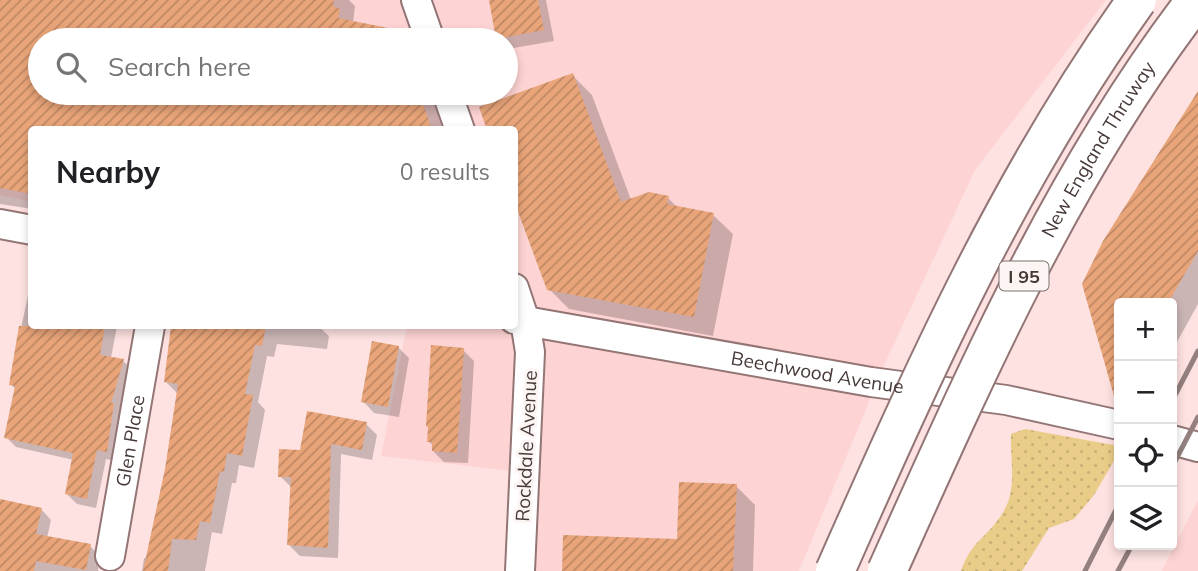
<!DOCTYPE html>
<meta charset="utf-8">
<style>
body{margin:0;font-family:Mulish,sans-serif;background:#f2f2f2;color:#202124}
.controls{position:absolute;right:21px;bottom:21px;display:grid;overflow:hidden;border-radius:7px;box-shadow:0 4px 10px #0003}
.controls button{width:63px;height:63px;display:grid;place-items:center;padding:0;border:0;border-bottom:2px solid #e0e0e0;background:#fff;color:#202124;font:35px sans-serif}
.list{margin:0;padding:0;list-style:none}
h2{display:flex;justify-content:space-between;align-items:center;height:91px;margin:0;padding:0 28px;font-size:30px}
h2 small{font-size:23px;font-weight:400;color:#757577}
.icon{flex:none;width:38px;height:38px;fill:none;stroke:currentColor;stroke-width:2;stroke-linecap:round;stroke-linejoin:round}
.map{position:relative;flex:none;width:1198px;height:571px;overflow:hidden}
.search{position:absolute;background:#fff;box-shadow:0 4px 10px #0003;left:28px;top:28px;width:490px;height:77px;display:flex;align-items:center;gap:18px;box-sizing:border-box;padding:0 24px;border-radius:38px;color:#757577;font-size:26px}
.panel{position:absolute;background:#fff;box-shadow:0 4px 10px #0003;left:28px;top:126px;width:490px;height:203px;border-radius:7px}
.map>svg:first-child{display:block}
.built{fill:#fdd4d3;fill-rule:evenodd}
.grass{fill:url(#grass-dots)}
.shadow{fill:#0003}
.building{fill:url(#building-hatch)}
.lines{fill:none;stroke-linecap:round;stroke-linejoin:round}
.minor-casing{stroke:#927574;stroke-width:32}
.minor{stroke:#fff;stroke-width:28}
.rail{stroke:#93807f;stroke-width:5}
.highway-bridge-casing{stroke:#927574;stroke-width:42;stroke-linecap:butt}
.highway-bridge{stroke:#fff;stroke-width:38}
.labels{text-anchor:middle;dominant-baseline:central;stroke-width:6;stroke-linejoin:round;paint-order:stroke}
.shield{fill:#fcf5f4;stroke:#7d7170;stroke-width:2}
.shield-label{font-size:18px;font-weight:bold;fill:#463938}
.street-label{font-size:19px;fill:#463938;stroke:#fcf5f4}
</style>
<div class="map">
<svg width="1198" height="571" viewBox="0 0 1198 571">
<defs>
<pattern id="grass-dots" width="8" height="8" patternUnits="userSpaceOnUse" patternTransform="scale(1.75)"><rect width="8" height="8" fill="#e9cc88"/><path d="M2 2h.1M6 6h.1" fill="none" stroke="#c9b076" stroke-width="1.8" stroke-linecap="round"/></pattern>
<pattern id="building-hatch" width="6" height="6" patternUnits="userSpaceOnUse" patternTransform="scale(1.75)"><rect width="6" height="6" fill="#e9a579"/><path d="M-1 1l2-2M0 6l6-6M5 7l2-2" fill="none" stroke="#bf8764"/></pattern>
</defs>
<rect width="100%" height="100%" fill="#fde2e1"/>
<g class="built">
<path d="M0 0H1106L975 170 886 361 799 571H528L529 473 381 456 407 326H514V130H32L31 202 0 195ZM40 40H506V93H40Z"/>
<polygon points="1198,500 1198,571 1162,571"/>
</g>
<path class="grass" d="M1025 429 1119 446V452L1094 495 1074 519 1049 528 1022 571H961C971 541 987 538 1002 514 1018 490 1010 461 1011 434Z"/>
<g class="shadow">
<polygon points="0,0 349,0 355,6 353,23 395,31 404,40 40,40 40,93 430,93 444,130 32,130 32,209 0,204"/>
<polygon points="490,0 546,0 554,41 508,49 506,40 497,38"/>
<polygon points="572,75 592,95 631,200 668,198 678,208 713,215 733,234 713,336 569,309 549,289"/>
<polygon points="1198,94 1198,304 1172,351 1172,303 1119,303 1119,390 1111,382 1084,285"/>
<polygon points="32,277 32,326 117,326 111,358 123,361 133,370 116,461 106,459 96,508 77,504 67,494 74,460 16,447 6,437 16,390 11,384 14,361"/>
<polygon points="173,326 318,326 329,336 327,349 277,344 274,357 267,356 258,402 265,410 254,468 239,465 236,483 232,483 222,534 212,532 205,571 142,571 144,558 148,558 167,469 178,394 165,381"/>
<polygon points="398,347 409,358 399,417 374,413 363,401"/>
<polygon points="463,350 474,361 468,463 444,462 433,451 434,446 429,442"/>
<polygon points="366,424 377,435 372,460 341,454 338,558 300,556 289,545 291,487 280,476 301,452"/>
<polygon points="736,486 755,505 753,571 563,571 678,541"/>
<polygon points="0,501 41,509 51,520 47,538 90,546 100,556 98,571 0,571"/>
</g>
<g class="building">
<polygon points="0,0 334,0 333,6 340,9 338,18 403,31 402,40 40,40 40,93 419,93 432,130 32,130 32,194 0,188"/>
<polygon points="489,0 538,0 544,30 496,39"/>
<polygon points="573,73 621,202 649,192 669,196 667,204 714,213 694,317 547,290 514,201 514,130 487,130 479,107"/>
<polygon points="1198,91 1198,251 1168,303 1119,303 1119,395 1114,396 1082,284 1103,241"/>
<polygon points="19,326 105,326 100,355 124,359 111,403 114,403 107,452 97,450 87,499 65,494 73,453 4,438 15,386 9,385"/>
<polygon points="171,326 266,326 262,346 255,345 245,394 253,395 242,456 227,453 224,472 220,471 210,523 200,521 196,540 172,539 168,571 143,571 165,469 178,384 164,382"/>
<polygon points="372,341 399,346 388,407 361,402"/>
<polygon points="431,345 464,348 457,453 432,451 432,442 427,442 428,427 426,426"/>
<polygon points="307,411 367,422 362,450 331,444 328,548 287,545 291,477 278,477 279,449 300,450"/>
<polygon points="679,482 737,484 733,571 562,571 563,535 677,539"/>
<polygon points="0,499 42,508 36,534 91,544 86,570 36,561 34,571 0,571"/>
</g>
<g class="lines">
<defs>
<g id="minor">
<polyline points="416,0 430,40"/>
<polyline points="447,93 460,130"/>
<polyline points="0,224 32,230"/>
<polyline points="514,288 525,321 530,352 520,571"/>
<path id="s1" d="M514 319 871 382 1006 400 1119 425"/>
<polyline points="1172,440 1198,447"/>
<path id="s2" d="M110 556 150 326"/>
</g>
</defs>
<use href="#minor" class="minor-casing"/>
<use href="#minor" class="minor"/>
<g class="rail">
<polyline points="1172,401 1198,351"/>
<polyline points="1172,467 1198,417"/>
<polyline points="1085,571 1119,504"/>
<polyline points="1118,571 1132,545"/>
</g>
<defs>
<g id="highway-bridge">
<path d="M835 571C924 370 1008 180 1137 0"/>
<path id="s3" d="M887 571C976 373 1063 173 1196 0"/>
</g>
</defs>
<use href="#highway-bridge" class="highway-bridge-casing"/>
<use href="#highway-bridge" class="highway-bridge"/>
</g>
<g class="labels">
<rect class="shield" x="999.5" y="261.5" width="49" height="29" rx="5"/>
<g class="shield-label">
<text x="1024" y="276">I 95</text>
</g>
<g class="street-label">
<text stroke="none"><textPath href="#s3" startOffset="472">New England Thruway</textPath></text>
<text stroke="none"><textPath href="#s1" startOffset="308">Beechwood Avenue</textPath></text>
<text stroke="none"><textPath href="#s2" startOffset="117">Glen Place</textPath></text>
<text transform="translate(526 446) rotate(-87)">Rockdale Avenue</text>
</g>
</g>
</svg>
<div class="controls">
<button>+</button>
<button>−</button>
<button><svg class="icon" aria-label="locate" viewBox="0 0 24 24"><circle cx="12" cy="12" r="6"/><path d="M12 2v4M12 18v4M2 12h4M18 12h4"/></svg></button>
<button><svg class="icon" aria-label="layers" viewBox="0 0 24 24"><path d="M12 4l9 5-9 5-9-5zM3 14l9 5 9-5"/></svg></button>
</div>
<div class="search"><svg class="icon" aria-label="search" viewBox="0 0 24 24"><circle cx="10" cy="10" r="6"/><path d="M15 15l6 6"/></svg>Search here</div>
<section class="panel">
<h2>Nearby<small>0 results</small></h2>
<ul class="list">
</ul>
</section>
</div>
